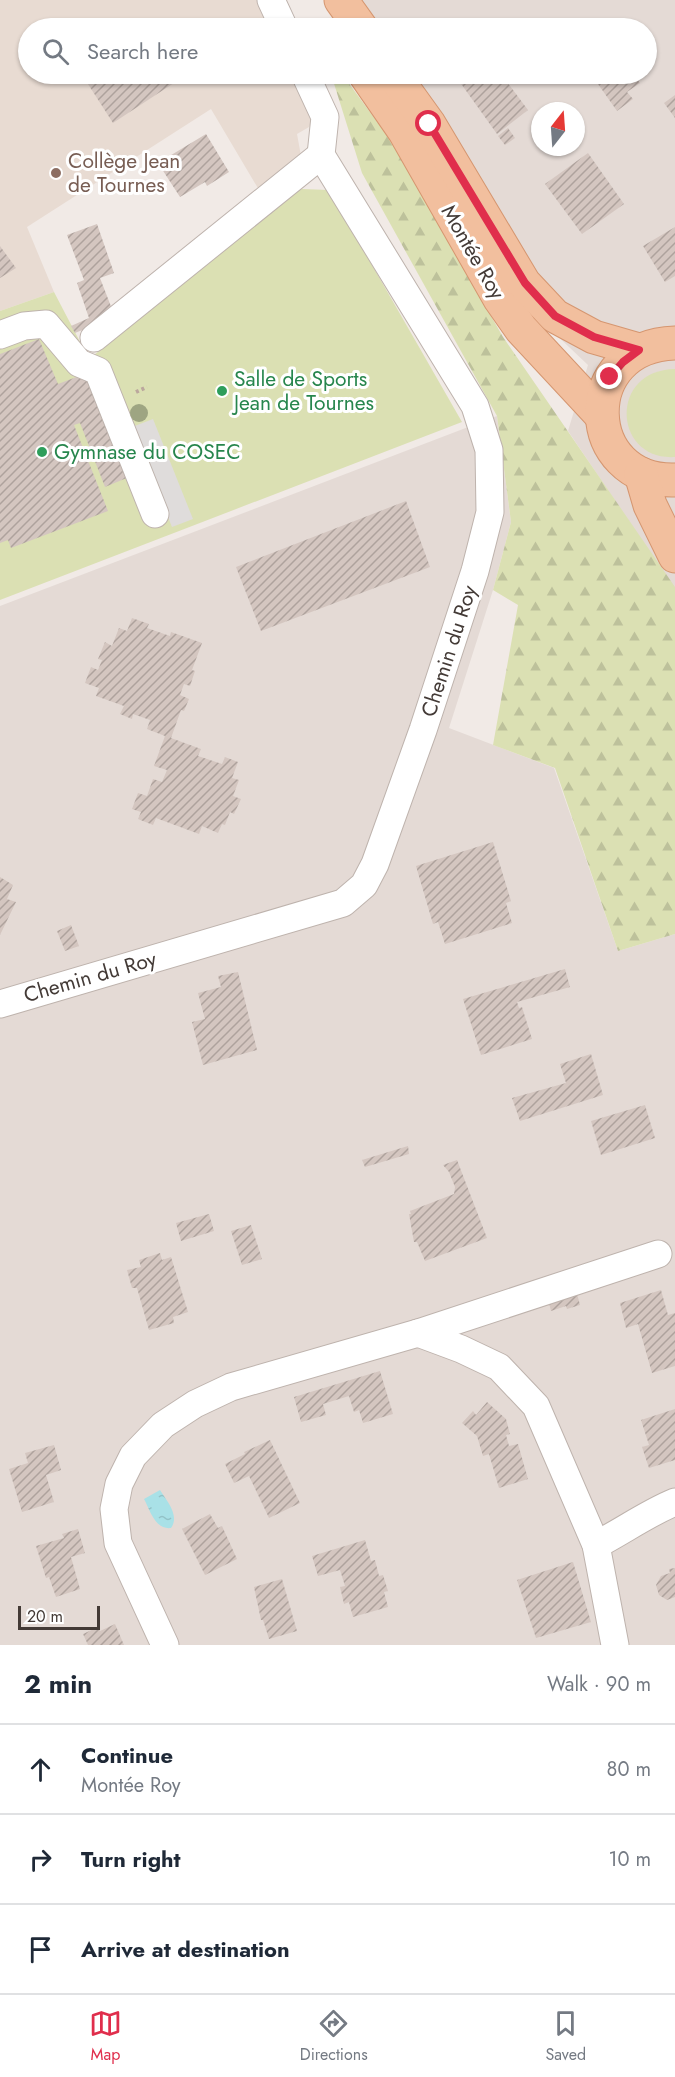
<!DOCTYPE html>
<meta charset="utf-8">
<style>
body{margin:0;font-family:Jost,sans-serif;background:#f2f2f3;color:#1f2937}
.compass{position:absolute;left:531px;top:102px;width:54px;height:54px;border-radius:50%;background:#fff;box-shadow:0 2px 4px #0004;rotate:17deg}
.scale{position:absolute;left:18px;bottom:15px;width:82px;box-sizing:border-box;padding-left:6px;border:3px solid #433a36;border-top:0;font-size:16px;line-height:21px;white-space:nowrap;color:#433a36;-webkit-text-stroke:4px #fff;paint-order:stroke}
.stop{position:absolute;width:18px;height:18px;margin:-14px;border:4px solid #e02e4c;border-radius:50%;background:#fff}
.stop.end{background:#e02e4c;border-color:#fff;box-shadow:0 2px 6px #0008}
.list{margin:0;padding:0;list-style:none}
h2{display:flex;justify-content:space-between;align-items:center;height:78px;margin:0;padding:0 24px;font-size:26px}
h2 small{font-size:20px;font-weight:400;color:#747a83}
.list li{display:grid;grid-template-columns:39px 1fr auto;gap:18px;align-items:center;box-sizing:border-box;height:90px;padding:0 24px;border-top:2px solid #e0e1e3}
.list b{display:block;font-size:22px;white-space:nowrap}
.list p{margin:0;font-size:20px;white-space:nowrap;color:#747a83}
.list em{font-size:20px;font-style:normal;color:#747a83}
.icon{flex:none;width:33px;height:33px;fill:none;stroke:currentColor;stroke-width:2;stroke-linecap:round;stroke-linejoin:round}
.map{position:relative;flex:none;width:675px;height:1645px;overflow:hidden}
.search{position:absolute;background:#fff;box-shadow:0 2px 4px #0004;left:18px;right:18px;top:18px;height:66px;display:flex;align-items:center;gap:15px;box-sizing:border-box;padding:0 21px;border-radius:33px;color:#747a83;font-size:22px}
.sheet{height:348px;background:#fff}
nav{display:flex;justify-content:space-around;align-items:center;box-sizing:border-box;height:84px;border-top:2px solid #e0e1e3;background:#fff;font-size:16px;color:#747a83}
nav a{display:grid;justify-items:center;gap:3px}
nav .on{color:#e02e4c}
.map>svg:first-child{display:block}
.residential{fill:#e4dad5;fill-rule:evenodd}
.education{fill:#e8dbd2}
.grass{fill:#dbe0b3}
.forest{fill:url(#forest-firs)}
.parking{fill:#dfdcdb}
.water{fill:url(#water-ripples)}
.building{fill:url(#building-hatch)}
.lines{fill:none;stroke-linecap:round;stroke-linejoin:round}
.minor-casing{stroke:#beb3ad;stroke-width:29}
.major-casing{stroke:#d59670;stroke-width:35}
.path{stroke:#bba79d;stroke-width:4;stroke-dasharray:3 3;stroke-linecap:butt}
.minor{stroke:#fff;stroke-width:27}
.major{stroke:#f2bf9e;stroke-width:33}
.tree{fill:#9ea582}
.route{stroke:#e02e4c;stroke-width:8}
.education-dot{fill:#8d6e63;stroke:#fff;stroke-width:2}
.leisure-dot{fill:#2e9e5b;stroke:#fff;stroke-width:2}
.labels{text-anchor:middle;dominant-baseline:central;stroke-width:6;stroke-linejoin:round;paint-order:stroke}
.education-label{font-size:21px;fill:#785e54;stroke:#fff;text-anchor:start}
.street-label{font-size:21px;fill:#433a36;stroke:#fff}
.leisure-label{font-size:21px;fill:#27864d;stroke:#fff;text-anchor:start}
</style>
<div class="map">
<svg width="675" height="1645" viewBox="0 0 675 1645">
<defs>
<pattern id="forest-firs" width="22" height="20" patternUnits="userSpaceOnUse" patternTransform="scale(1.5)"><rect width="22" height="20" fill="#dbe0b3"/><path d="M5 1l3.5 6h-7zM16 11l3.5 6h-7z" fill="#bdc19b"/></pattern>
<pattern id="water-ripples" width="26" height="14" patternUnits="userSpaceOnUse" patternTransform="scale(1.5)"><rect width="26" height="14" fill="#a9e1e7"/><path d="M2 4q2-2 4 0t4 0M15 11q2-2 4 0t4 0" fill="none" stroke="#93c2c7"/></pattern>
<pattern id="building-hatch" width="6" height="6" patternUnits="userSpaceOnUse" patternTransform="scale(1.5)"><rect width="6" height="6" fill="#d4c6c0"/><path d="M-1 1l2-2M0 6l6-6M5 7l2-2" fill="none" stroke="#aea29d"/></pattern>
</defs>
<rect width="100%" height="100%" fill="#f1eae6"/>
<g class="residential">
<path d="M328 0H675V589L568 431 588 365 531 311 380 74H646V28H348ZM540 111H576V147H540Z"/>
<polygon points="497,416 511,522 493,590 449,728 554,768 618,951 675,934 675,1645 0,1645 0,606"/>
</g>
<polygon class="education" points="0,0 258,0 271,28 28,28 28,74 293,74 314,118 309,127 297,134 301,156 259,190 211,109 27,227 54,292 0,311"/>
<g class="grass">
<polygon points="302,189 329,190 462,422 0,600 0,311 54,292 89,359 134,323 136,310 264,200"/>
<path d="M675 369V457C613 461 608 370 675 369Z"/>
</g>
<polygon class="forest" points="331,74 342,74 389,138 503,337 675,587 675,934 618,951 555,768 493,745 518,605 493,590 511,522 497,416 362,173"/>
<polygon class="parking" points="153,419 193,519 172,527 132,427"/>
<path class="water" d="M160 1490C167 1501 180 1516 171 1528 155 1530 150 1510 144 1499Z"/>
<g class="building">
<polygon points="98,74 180,74 183,77 113,123 86,81"/>
<polygon points="454,74 501,74 528,110 497,134"/>
<polygon points="598,74 633,74 640,83 627,92 633,99 617,111 593,77"/>
<polygon points="675,95 675,118 664,103"/>
<polygon points="508,128 515,138 505,145 498,136"/>
<polygon points="206,134 229,172 207,186 205,182 180,197 158,163"/>
<polygon points="588,153 624,204 582,234 545,184"/>
<polygon points="97,224 114,273 100,278 112,309 92,326 75,333 71,326 89,318 77,283 84,280 67,235"/>
<polygon points="675,227 675,276 665,282 643,246"/>
<polygon points="0,246 16,268 0,278"/>
<polygon points="39,339 58,384 87,373 129,477 105,487 80,423 74,425 108,511 11,548 8,540 0,543 0,354"/>
<polygon points="406,501 430,567 261,631 236,567"/>
<polygon points="132,618 149,624 147,628 170,636 171,632 202,643 192,670 195,671 190,686 184,684 180,695 189,699 184,711 181,710 171,738 201,749 198,756 222,764 225,757 238,762 232,778 239,780 233,796 241,799 234,814 230,812 225,825 222,824 218,833 202,826 199,834 156,818 153,825 138,819 141,812 132,809 138,793 147,796 153,779 162,782 167,770 154,766 165,736 147,729 150,720 133,714 132,719 120,714 124,706 96,696 99,688 85,683 91,667 98,670 102,660 98,659 105,642 112,646 119,628 127,631"/>
<polygon points="493,842 511,901 506,903 512,923 445,944 438,922 433,924 416,866"/>
<polygon points="0,877 13,885 7,899 16,902 0,935"/>
<polygon points="71,925 79,946 65,951 57,931"/>
<polygon points="565,969 570,987 517,1002 519,1008 522,1007 532,1039 481,1055 463,999"/>
<polygon points="238,972 257,1050 203,1065 192,1022 205,1019 198,993 221,987 218,976"/>
<polygon points="591,1054 603,1095 520,1121 512,1098 566,1083 560,1064"/>
<polygon points="645,1105 655,1138 601,1155 591,1121"/>
<polygon points="408,1146 409,1154 365,1167 362,1160"/>
<polygon points="457,1160 487,1238 425,1261 417,1242 414,1242 409,1214 411,1214 410,1211 454,1194 455,1187 449,1172 443,1165"/>
<polygon points="209,1214 214,1231 181,1241 176,1223"/>
<polygon points="251,1225 262,1259 242,1265 231,1231"/>
<polygon points="160,1253 162,1260 171,1257 188,1312 173,1317 174,1323 149,1330 137,1288 132,1288 127,1270 141,1267 139,1260"/>
<polygon points="576,1290 580,1305 567,1309 566,1306 551,1311 548,1299"/>
<polygon points="661,1290 668,1315 675,1313 675,1366 652,1373 638,1324 626,1328 620,1303"/>
<polygon points="380,1371 393,1414 363,1423 359,1410 354,1412 349,1396 323,1404 326,1415 301,1422 294,1397"/>
<polygon points="487,1402 506,1419 510,1434 506,1435 509,1446 518,1444 528,1479 499,1488 489,1454 483,1456 477,1436 462,1423 473,1411 476,1415"/>
<polygon points="675,1409 675,1460 649,1468 642,1447 649,1445 641,1420"/>
<polygon points="270,1440 300,1503 269,1518 249,1476 234,1483 225,1464 245,1454 244,1452"/>
<polygon points="54,1445 61,1470 46,1475 54,1502 22,1512 9,1469 28,1463 25,1453"/>
<polygon points="210,1514 218,1528 222,1526 237,1559 205,1575 182,1529"/>
<polygon points="78,1529 85,1553 71,1557 80,1589 56,1597 49,1577 46,1578 36,1546 64,1538 62,1534"/>
<polygon points="365,1540 371,1561 375,1560 379,1576 383,1575 388,1591 384,1592 388,1607 353,1617 349,1602 344,1604 340,1587 345,1586 340,1570 318,1576 312,1556"/>
<polygon points="573,1562 591,1622 536,1638 517,1580"/>
<polygon points="675,1568 675,1597 667,1600 659,1595 656,1585 661,1576 670,1573 669,1569"/>
<polygon points="282,1579 297,1631 269,1639 263,1620 261,1620 254,1587"/>
<polygon points="115,1624 124,1645 88,1645 83,1634 98,1627 100,1631"/>
</g>
<g class="lines">
<defs>
<g id="minor">
<polyline points="271,0 284,28"/>
<polyline points="0,335 24,326 46,324 79,363 98,371 155,514"/>
<polyline points="94,338 321,155"/>
<polyline points="0,1004 343,903 364,885 375,864 423,730 475,571 490,512 489,450 475,406 321,155 325,117 305,74"/>
<polyline points="418,1333 461,1349 499,1367 536,1406 596,1545 615,1645"/>
<path d="M596 1545C623 1531 648 1513 675 1502"/>
<polyline points="165,1645 118,1543 114,1509 119,1484 133,1456 163,1425 195,1404 231,1387 418,1333 658,1254"/>
</g>
<g id="major">
<polyline points="341,0 361,28"/>
<polyline points="365,74 405,132 500,299 521,329 601,415"/>
<polyline points="393,74 429,124 524,283 555,316 594,337 639,350"/>
<path d="M675 343C575 346 581 483 675 480"/>
<polyline points="641,474 650,505 675,556"/>
</g>
</defs>
<use href="#minor" class="minor-casing"/>
<use href="#major" class="major-casing"/>
<polyline class="path" points="136,392 147,387"/>
<use href="#minor" class="minor"/>
<use href="#major" class="major"/>
</g>
<circle class="tree" cx="139" cy="413" r="9"/>
<g class="lines">
<polyline class="route" points="429,124 525,283 555,316 594,337 639,350 623,362 610,377"/>
</g>
<circle class="education-dot" cx="56" cy="173" r="6"/>
<g class="leisure-dot">
<circle cx="222" cy="391" r="6"/>
<circle cx="42" cy="452" r="6"/>
</g>
<g class="labels">
<g class="education-label">
<text x="68" y="161">Collège Jean<tspan x="68" dy="24">de Tournes</tspan></text>
</g>
<g class="street-label">
<text transform="translate(473 252) rotate(60)">Montée Roy</text>
<text transform="translate(449 651) rotate(-72)">Chemin du Roy</text>
<text transform="translate(90 977) rotate(-16)">Chemin du Roy</text>
</g>
<g class="leisure-label">
<text x="234" y="379">Salle de Sports<tspan x="234" dy="24">Jean de Tournes</tspan></text>
<text x="54" y="452">Gymnase du COSEC</text>
</g>
</g>
</svg>
<svg class="compass" viewBox="-18 -18 36 36"><path d="M0-13l5 13h-10z" fill="#e53935"/><path d="M0 13l5-13h-10z" fill="#747a83"/></svg>
<div class="scale">20 m</div>
<div class="stop" style="left:429px;top:124px"></div>
<div class="stop end" style="left:610px;top:377px"></div>
<div class="search"><svg class="icon" aria-label="search" viewBox="0 0 24 24"><circle cx="10" cy="10" r="6"/><path d="M15 15l6 6"/></svg>Search here</div>
</div>
<section class="sheet">
<h2>2 min<small>Walk · 90 m</small></h2>
<ul class="list">
<li><svg class="icon" aria-label="ahead" viewBox="0 0 24 24"><path d="M12 20V5M6 11l6-6 6 6"/></svg><div><b>Continue</b><p>Montée Roy</p></div><em>80 m</em></li>
<li><svg class="icon" aria-label="right" viewBox="0 0 24 24"><path d="M7 20v-9h11M14 6l5 5-5 5"/></svg><div><b>Turn right</b></div><em>10 m</em></li>
<li><svg class="icon" aria-label="arrive" viewBox="0 0 24 24"><path d="M6 21V4h12l-3 4 3 4H6"/></svg><div><b>Arrive at destination</b></div></li>
</ul>
</section>
<nav>
<a class="on"><svg class="icon" aria-label="map" viewBox="0 0 24 24"><path d="M3 6l6-2 6 2 6-2v14l-6 2-6-2-6 2zM9 4v14M15 6v14"/></svg>Map</a>
<a><svg class="icon" aria-label="directions" viewBox="0 0 24 24"><path d="M12 3l9 9-9 9-9-9zM9 14v-3h6M13 9l2 2-2 2"/></svg>Directions</a>
<a><svg class="icon" aria-label="saved" viewBox="0 0 24 24"><path d="M7 4h10v16l-5-4-5 4z"/></svg>Saved</a>
</nav>
